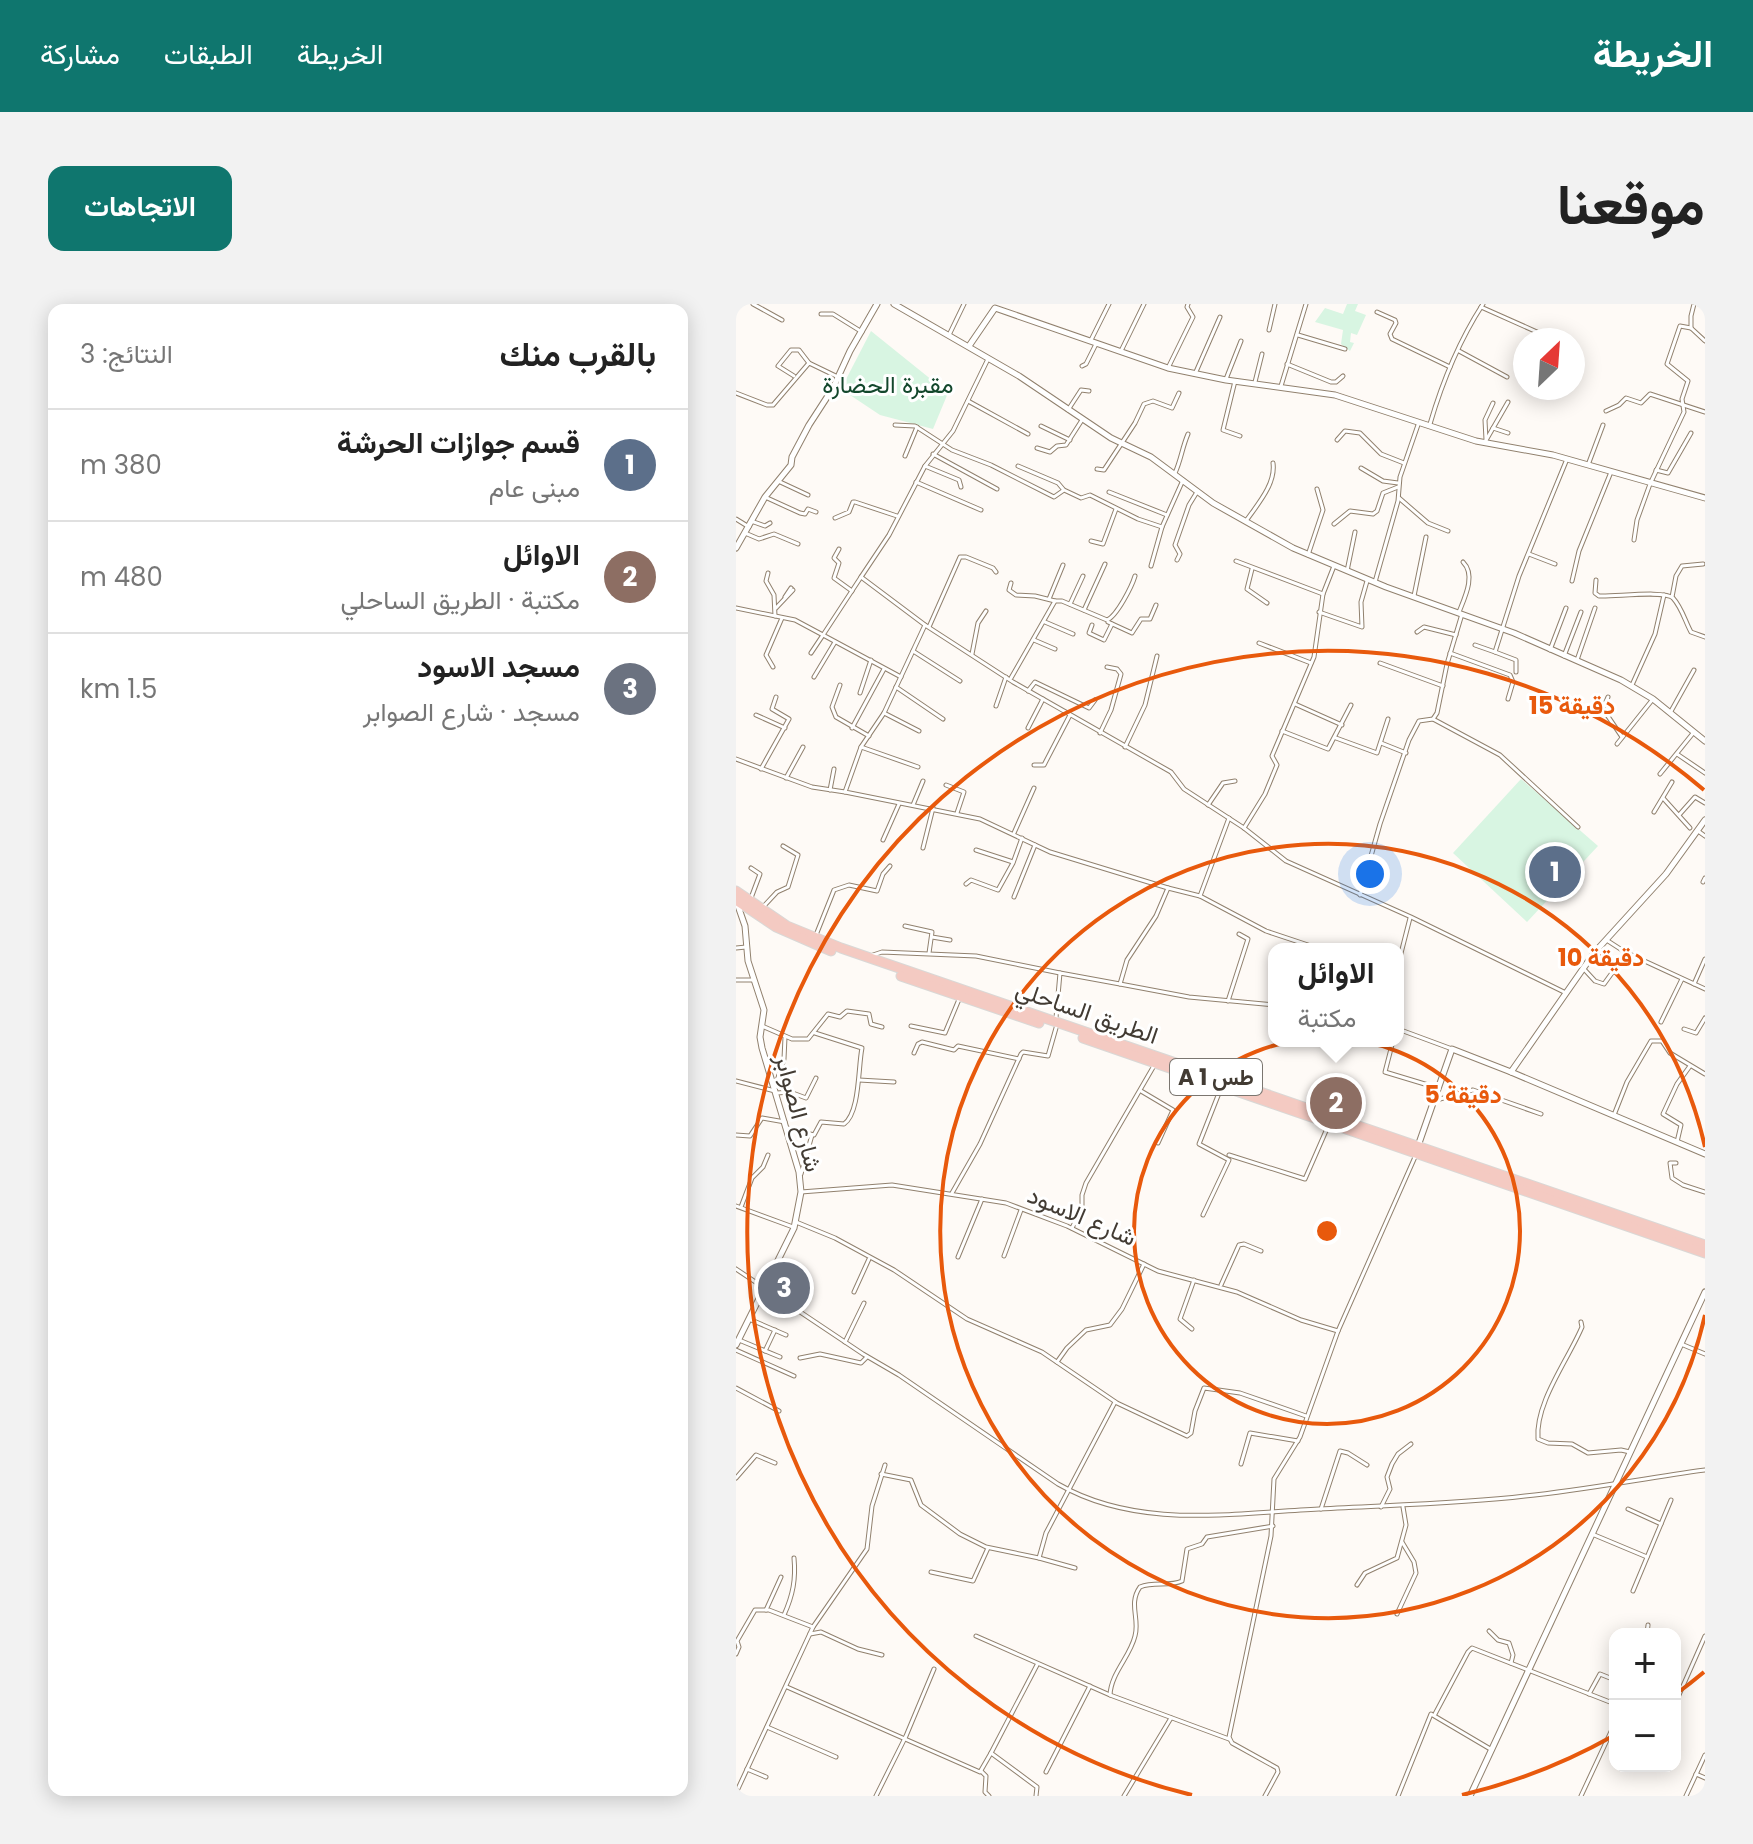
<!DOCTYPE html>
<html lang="ar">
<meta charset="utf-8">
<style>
body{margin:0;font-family:Poppins,Vazirmatn,sans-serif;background:#f2f2f2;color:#222;direction:rtl}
.controls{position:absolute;right:24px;bottom:24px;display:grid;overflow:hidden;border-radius:16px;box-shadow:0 4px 20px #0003}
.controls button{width:72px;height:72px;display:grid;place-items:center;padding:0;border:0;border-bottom:2px solid #e0e0e0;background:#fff;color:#222;font:40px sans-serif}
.compass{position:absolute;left:777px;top:24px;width:72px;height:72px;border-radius:50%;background:#fff;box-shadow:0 4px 20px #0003;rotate:25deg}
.you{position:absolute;left:634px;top:570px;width:28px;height:28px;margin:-20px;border:6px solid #fff;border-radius:50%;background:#1a73e8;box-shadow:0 0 0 12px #1a73e833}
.badge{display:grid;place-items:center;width:52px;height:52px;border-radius:50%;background:#0f766e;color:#fff;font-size:26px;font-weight:700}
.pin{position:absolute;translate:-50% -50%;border:4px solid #fff;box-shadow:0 2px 8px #0006}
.popup{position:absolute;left:532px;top:639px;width:136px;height:104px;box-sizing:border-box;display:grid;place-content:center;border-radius:16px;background:#fff;filter:drop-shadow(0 2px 6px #0005);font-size:26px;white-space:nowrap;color:#767676}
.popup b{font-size:30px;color:#222}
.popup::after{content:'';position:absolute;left:50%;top:100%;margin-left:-16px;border:16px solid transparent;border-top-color:#fff}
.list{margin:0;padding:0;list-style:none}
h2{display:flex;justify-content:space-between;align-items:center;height:104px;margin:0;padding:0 32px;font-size:34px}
h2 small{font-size:26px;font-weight:400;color:#767676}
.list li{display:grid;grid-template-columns:52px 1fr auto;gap:24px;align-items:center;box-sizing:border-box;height:112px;padding:0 32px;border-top:2px solid #e0e0e0}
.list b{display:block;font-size:30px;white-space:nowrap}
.list p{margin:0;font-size:26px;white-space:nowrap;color:#767676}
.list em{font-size:26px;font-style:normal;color:#767676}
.map{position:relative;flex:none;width:969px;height:1492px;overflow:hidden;direction:ltr;border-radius:16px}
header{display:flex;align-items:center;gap:48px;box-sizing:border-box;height:112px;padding:0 40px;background:#0f766e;color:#fff}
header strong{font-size:38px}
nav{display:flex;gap:44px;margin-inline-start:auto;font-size:28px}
.intro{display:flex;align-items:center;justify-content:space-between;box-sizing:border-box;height:192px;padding:0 48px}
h1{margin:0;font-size:56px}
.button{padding:20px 36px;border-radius:16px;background:#0f766e;color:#fff;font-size:28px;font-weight:700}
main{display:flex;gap:48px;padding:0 48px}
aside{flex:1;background:#fff;border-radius:16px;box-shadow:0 4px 20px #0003}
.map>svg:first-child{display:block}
.green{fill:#d8f5e2}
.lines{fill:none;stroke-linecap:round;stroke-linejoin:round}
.minor-casing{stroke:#91816e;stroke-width:5}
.tertiary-casing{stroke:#91816e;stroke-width:7}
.trunk-casing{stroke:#d9d8d6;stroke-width:11}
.minor{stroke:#fff;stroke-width:3}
.tertiary{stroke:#fff;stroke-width:5}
.trunk{stroke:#f4cac2;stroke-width:9}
.ring{fill:none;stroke:#e8590c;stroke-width:4}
.labels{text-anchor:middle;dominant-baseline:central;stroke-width:6;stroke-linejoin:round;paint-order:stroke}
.shield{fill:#fff;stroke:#7b7670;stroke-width:2}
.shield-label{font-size:22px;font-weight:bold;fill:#423b33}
.park-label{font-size:24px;fill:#13472c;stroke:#fff}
.street-label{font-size:24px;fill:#423b33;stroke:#fff}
.centre{fill:#e8590c;stroke:#fff;stroke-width:4}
.ring-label{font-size:24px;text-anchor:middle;font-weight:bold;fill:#e8590c;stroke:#fff;stroke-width:6;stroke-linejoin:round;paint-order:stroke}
</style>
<header>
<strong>الخريطة</strong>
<nav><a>الخريطة</a><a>الطبقات</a><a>مشاركة</a></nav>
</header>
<div class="intro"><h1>موقعنا</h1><a class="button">الاتجاهات</a></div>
<main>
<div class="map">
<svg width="969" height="1492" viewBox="0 0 969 1492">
<rect width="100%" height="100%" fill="#fefaf6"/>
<g class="green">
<polygon points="611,0 622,0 619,7 630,11 621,31 615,29 614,38 618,39 614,47 605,40 607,26 579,18 589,4 607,10"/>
<polygon points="135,27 212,89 197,125 144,111 105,85"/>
<polygon points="785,475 862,542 791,618 717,549"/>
</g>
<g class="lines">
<defs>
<g id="minor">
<polyline points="17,0 46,16"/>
<polyline points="963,0 964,0"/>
<polyline points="745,3 801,28"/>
<polyline points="641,8 659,16 660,19 654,30 656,35 714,63"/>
<polyline points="85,10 97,10 126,28"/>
<polyline points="955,24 955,12 958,0"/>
<polyline points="533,26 539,0"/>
<polyline points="213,31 228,0"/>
<polyline points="562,31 609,45"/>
<polyline points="355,36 373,0"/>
<polyline points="385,47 408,0"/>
<polyline points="723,47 771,73"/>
<polyline points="252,55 217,127 189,162 153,231 125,273 189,321 277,378 435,468 448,485 508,524 550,557 675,613 830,689"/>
<polyline points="551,60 595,78 600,78 607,72"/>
<polyline points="346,62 350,60 360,40"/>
<polyline points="432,64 457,13 451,3 452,0"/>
<polyline points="459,70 484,13"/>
<polyline points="58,72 42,62 55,46 63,46 73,59"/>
<polyline points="490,75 505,37"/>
<polyline points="499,77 487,126 504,132"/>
<polyline points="519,78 526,50"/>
<polyline points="545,82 570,0"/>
<polyline points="0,89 31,101 37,101 73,59 102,73"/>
<polyline points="232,97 292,130"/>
<polyline points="332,106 345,86 353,87"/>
<polyline points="870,107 883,101 890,94 905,99 914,90 969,108"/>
<path d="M694 120C706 79 723 37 747 0"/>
<polyline points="159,121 179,122 216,146 255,161 318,193 328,186 345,194 354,191 402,215 426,223 447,176"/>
<polyline points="305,122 334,136"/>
<polyline points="757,124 772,129"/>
<polyline points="601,136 609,127 624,129 645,150 668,159"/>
<polyline points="750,136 749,116 757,99"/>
<polyline points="749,138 772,98"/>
<polyline points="301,144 314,148 321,142 330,141 346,116"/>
<polyline points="197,150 261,185"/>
<polyline points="169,152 181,123"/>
<polyline points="852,161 867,121"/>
<polyline points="189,162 223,176 225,183"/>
<polyline points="282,162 322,179 327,185"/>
<polyline points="625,164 647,177 662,179"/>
<polyline points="361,165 368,166 399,119 408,100 417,97 436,104 443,89"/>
<polyline points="920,166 932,169 955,129"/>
<path d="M439 169C445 156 446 144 452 130"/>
<polyline points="42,177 72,191"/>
<polyline points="180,178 245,206"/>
<polyline points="373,188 431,211"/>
<polyline points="29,193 64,209 69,210 72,205 80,208"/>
<polyline points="663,194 692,219 712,227"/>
<polyline points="99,214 113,208 117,198 119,198 161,212"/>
<polyline points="0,215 13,223"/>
<polyline points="15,217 29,222 34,219"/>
<path d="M510 217C521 201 540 180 537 159"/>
<polyline points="598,220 614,207 637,210 641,207 647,189 662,183"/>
<polyline points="9,229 23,235 38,230 62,240"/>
<polyline points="898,236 901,216 914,180 948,108 946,95 952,77 931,60 944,22 955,24 969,37"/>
<polyline points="355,237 367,240 380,205"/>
<polyline points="103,245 98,254 103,259 98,274 116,287"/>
<polyline points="793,250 819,260"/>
<polyline points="572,251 587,206 581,185"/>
<polyline points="441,256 444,250 439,241 453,201 461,188"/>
<polyline points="500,257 587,290 598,262"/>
<polyline points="415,262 426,223"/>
<polyline points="516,265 511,285 531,299"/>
<polyline points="611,267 619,228"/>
<polyline points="32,269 30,277 38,291 39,312"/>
<polyline points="125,273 87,331 165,373"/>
<path d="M860 276 859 289 863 292C878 293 929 286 937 294 946 304 949 317 955 328L969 333"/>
<polyline points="836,277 843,247 875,168"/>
<polyline points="639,278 662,197 664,173 683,118"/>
<polyline points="275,279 273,286 280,291 299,292 319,297"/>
<polyline points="678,292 690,233"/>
<polyline points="49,293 55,284"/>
<polyline points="936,293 940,272 946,262 967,260"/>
<polyline points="313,295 327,261"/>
<polyline points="334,300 347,272"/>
<polyline points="0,304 59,316 87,331 75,349"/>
<polyline points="40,304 57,286"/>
<polyline points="348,306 369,260"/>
<polyline points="583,308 626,323 625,298 631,277"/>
<path d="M723 308C729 293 740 271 727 258"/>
<polyline points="309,318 337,330"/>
<polyline points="372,318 396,329 405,315 414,315 420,301"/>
<polyline points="189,321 148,409 125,443 109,488 244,515 314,548 432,584 420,612 391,656 384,680 324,669 320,714"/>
<polyline points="356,321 353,329 368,336 376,320"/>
<polyline points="193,323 224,253 230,253 257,264 260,268"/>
<polyline points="681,328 688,323 720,331"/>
<polyline points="298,336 319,345"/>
<polyline points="523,339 575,359"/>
<polyline points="739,341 759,348 783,272 831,155"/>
<polyline points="814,346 830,304"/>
<polyline points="177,347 224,377"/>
<polyline points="759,348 780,356 780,368"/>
<polyline points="714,349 774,371 777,378 772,395"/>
<polyline points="236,350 242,319 250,307"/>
<polyline points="828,352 845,308"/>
<polyline points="841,356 859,304"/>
<polyline points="644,359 707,382"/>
<polyline points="37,363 30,351 46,314"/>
<polyline points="78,373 99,338"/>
<path d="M275 374 319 297H326L371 316C381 312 396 282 399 272"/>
<polyline points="104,381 96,403 100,413 133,432"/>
<polyline points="896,381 919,330 928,291"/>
<polyline points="160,383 207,415"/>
<polyline points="292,387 299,378 353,404 359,396"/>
<polyline points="124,389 135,356"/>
<polyline points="872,393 867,405 886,433"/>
<polyline points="559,400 606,421"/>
<polyline points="260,402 270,373"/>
<polyline points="148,409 183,427"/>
<polyline points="934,409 958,366"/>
<polyline points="20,411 49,424"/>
<polyline points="697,415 764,451 842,523"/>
<polyline points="116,424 148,365"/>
<polyline points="292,424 307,395"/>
<polyline points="546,427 592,445 615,401"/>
<polyline points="364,429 375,406 385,370 381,365 371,363"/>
<polyline points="600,434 641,449 652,415"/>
<polyline points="645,439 670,449"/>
<polyline points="881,440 917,395"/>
<polyline points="125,443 182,463"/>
<polyline points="389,443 409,401 421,352"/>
<polyline points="941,450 969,469"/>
<polyline points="0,455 76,483 109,488"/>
<polyline points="298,461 308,461 334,411"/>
<polyline points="25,465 53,415 36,405 40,393"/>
<polyline points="924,470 958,428"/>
<polyline points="50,474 67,443"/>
<polyline points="210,481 228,488 221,509"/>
<polyline points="94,486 98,465"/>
<polyline points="927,494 954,524"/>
<polyline points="177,501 187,477"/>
<polyline points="472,501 487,479 499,477"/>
<polyline points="918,508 936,478"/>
<polyline points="943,511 959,493 969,499"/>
<polyline points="508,524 529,490 541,461 536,452 578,353 587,290"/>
<polyline points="962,527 969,532"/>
<polyline points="278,529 298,484"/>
<polyline points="147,536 163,500"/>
<polyline points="187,544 197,504"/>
<polyline points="240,546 277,558"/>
<polyline points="967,578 969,574"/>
<polyline points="230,580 235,576 262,586 277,559 286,534"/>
<polyline points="432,584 464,592 530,627 584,645"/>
<polyline points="624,591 644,520 673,436 683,417 697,415 701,409 711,360 726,310"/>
<polyline points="464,592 493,514"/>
<polyline points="278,593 299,541"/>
<polyline points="15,594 24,570 15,564"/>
<polyline points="27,603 41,588 52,583 62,551 47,542"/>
<polyline points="169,622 196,628 193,649"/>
<polyline points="80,631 98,586 113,581 141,587 147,570 154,562"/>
<polyline points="196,633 214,636"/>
<polyline points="872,637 889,648 969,685"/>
<polyline points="0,644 10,643"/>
<polyline points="134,652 146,648 240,652 324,669"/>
<polyline points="662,661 674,614"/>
<polyline points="847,664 859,677 868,680 881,662"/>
<polyline points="0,676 16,676"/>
<polyline points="384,680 453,693 538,701"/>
<polyline points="958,680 969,655"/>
<polyline points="492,697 512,635 503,630"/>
<polyline points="925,718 946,675"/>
<polyline points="26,722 56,735 72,735 92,710 104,713 111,707 133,710 135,720 146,723"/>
<polyline points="175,722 209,729 224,693"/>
<polyline points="662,725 716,745"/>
<polyline points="948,725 960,729 969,714"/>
<polyline points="657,737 649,768 702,784"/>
<polyline points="178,749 182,740 186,738 218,746 222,742 283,755"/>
<polyline points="123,776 158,778"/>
<polyline points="0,777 39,787"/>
<polyline points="39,783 48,755 49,733"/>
<polyline points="405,787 437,806 422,839"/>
<polyline points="41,789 54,788 70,794 80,774"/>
<polyline points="699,793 704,795 737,786 805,810"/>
<polyline points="878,811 891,778 915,737 926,737 934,749 969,770"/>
<path d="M51 824 78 831 85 818 108 820C124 809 122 763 126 744L79 729"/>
<polyline points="0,831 14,832 26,814 49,818"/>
<polyline points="941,838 945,821 927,810 941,780 954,762"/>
<polyline points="493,851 569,875 593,820"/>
<polyline points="940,859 934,859 936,874 947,881 969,888"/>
<polyline points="65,870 76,831"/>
<polyline points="65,888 156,881 270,899 331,922 422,967 501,988 565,1016 602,1027"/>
<polyline points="216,889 244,840 285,750 287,748 312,752 320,724"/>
<polyline points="0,902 57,923"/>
<polyline points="5,903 16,874 27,863 32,851"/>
<polyline points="467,911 493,856 463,840 485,784"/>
<polyline points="60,918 99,934 158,966 231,1015 306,1048 381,1099 451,1132 455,1129 459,1107 468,1084 504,1089 570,1112"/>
<polyline points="336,924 346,903 346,891 350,879 419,760"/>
<polyline points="268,952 285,906"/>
<polyline points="222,953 246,895"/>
<path d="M0 965 127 1050 163 1071 322 1180C402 1226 496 1209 583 1205 652 1201 721 1200 789 1192 850 1186 909 1174 969 1166"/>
<polyline points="485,981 503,941 508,940 525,947"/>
<polyline points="118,988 133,955"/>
<polyline points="13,1015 50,1031"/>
<path d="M845 1018 846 1023C832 1056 799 1099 802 1135L812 1139 836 1140 852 1149 885 1146 894 1148"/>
<polyline points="456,1025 444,1015 458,976"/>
<polyline points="3,1036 44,1053"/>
<polyline points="109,1038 128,999"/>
<polyline points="945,1040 969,1050"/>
<polyline points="0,1046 58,1072"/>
<polyline points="29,1047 39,1026"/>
<polyline points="64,1054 84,1050 125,1059 131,1053"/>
<polyline points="321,1058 331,1044 350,1026 374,1021 386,1005 408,960"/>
<polyline points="0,1084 43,1107"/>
<polyline points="505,1160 514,1129 562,1137"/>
<polyline points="145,1170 175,1176 185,1201 224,1230 250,1243 303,1254 310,1229 379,1098"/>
<polyline points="0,1174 20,1151 39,1159"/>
<polyline points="645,1203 654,1185 651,1173 656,1160 662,1150 675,1140"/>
<polyline points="585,1205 604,1147 612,1149 631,1161"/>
<polyline points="892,1205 925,1220"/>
<polyline points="856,1230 911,1253"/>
<polyline points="303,1254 339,1264"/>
<polyline points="195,1268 237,1277 252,1244"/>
<polyline points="621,1281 629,1269 661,1254 670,1221 667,1203"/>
<polyline points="897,1287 935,1196"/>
<polyline points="30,1306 45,1273"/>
<polyline points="661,1310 680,1269 678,1258 666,1238"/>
<path d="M48 1311C57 1291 60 1275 58 1254"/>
<polyline points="753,1327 762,1336 773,1339 777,1351 775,1359"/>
<polyline points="74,1330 85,1328 122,1345 146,1351"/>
<polyline points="911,1330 912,1321"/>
<polyline points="240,1332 374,1391 493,1435"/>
<polyline points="0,1350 3,1343 1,1337 19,1306 33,1306 77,1323"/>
<polyline points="51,1383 244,1468 255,1449 301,1483 300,1492"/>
<polyline points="853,1390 864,1370 879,1376"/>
<path d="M374 1391C375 1369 394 1353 399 1332 404 1315 392 1300 404 1283 418 1277 433 1283 446 1277L451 1245 466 1240 471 1233 537 1222"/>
<polyline points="939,1400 969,1332"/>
<polyline points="699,1410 732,1348 736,1344 879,1400"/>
<polyline points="31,1423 100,1453"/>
<polyline points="255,1449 301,1361"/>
<polyline points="11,1465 30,1473"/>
<polyline points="245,1467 250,1472 249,1488 253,1492"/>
<polyline points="310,1468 354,1382"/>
<polyline points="960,1470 969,1474"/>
<polyline points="0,1489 77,1323 131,1245 136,1202 149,1161"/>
<polyline points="140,1492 170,1432 198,1365"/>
<polyline points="388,1492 435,1414"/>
<polyline points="529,1492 542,1468 541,1464 496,1439 493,1433 535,1232 538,1175 564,1133 602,1027 679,853"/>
<polyline points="662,1492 695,1410 756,1446"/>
<polyline points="845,1492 879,1419"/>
<polyline points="950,1492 969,1451"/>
</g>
<g id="tertiary">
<polyline points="158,0 283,72 375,134 415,153 477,199 557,244 650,283 778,329 885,376 917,395 969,437"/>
<polyline points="233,42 259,4 432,64 490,76 599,91 740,137 817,151 969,194"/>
<polyline points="0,244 29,193 55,161 56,153 73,121 97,84 114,47 141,0"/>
<polyline points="775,768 858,649 930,570 969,516"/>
<polyline points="682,842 716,745 775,768 969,850"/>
<polyline points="0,1041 58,924 65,888 63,868 26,744 24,733 28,706 12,657 9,622 1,599"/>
<polyline points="734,1492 969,988"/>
</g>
<g id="trunk">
<polyline points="0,587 51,622 105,644 969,941"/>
<polyline points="0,596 40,623 95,647"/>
<polyline points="165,672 303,719"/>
<polyline points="347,734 969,949"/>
</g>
</defs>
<use href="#minor" class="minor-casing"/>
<use href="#tertiary" class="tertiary-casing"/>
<use href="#trunk" class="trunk-casing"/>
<use href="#minor" class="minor"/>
<use href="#tertiary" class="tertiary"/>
<use href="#trunk" class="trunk"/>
</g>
<g class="ring">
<circle cx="591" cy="927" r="193"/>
<path d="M969 1011A387 387 0 1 1 969 843"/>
<path d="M968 1368A580 580 0 0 1 940 1390M877 1432A580 580 0 0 1 726 1491M456 1491A580 580 0 1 1 968 486"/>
</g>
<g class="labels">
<rect class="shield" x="434" y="755" width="92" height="36" rx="6"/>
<g class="shield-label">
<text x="480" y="773">A 1 طس</text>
</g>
<g class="park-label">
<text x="152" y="80">مقبرة الحضارة</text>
</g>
<g class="street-label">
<text transform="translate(351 708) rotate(19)">الطريق الساحلي</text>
<text transform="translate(63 809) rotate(75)">شارع الصوابر</text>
<text transform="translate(346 912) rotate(23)">شارع الاسود</text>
</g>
</g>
<circle cx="591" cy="927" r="12" class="centre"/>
<g class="ring-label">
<text x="836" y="410">15 دقيقة</text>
<text x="865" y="662">10 دقيقة</text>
<text x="727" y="799">5 دقيقة</text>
</g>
</svg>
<div class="controls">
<button>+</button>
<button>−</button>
</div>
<svg class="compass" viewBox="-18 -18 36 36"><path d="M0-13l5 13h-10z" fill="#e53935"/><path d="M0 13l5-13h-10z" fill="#767676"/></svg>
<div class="you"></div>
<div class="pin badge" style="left:819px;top:568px;background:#5c6f8a">1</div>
<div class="pin badge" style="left:600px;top:799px;background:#8d6e63">2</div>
<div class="popup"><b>الاوائل</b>مكتبة</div>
<div class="pin badge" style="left:48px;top:984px;background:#6b7280">3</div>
</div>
<aside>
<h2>بالقرب منك<small>النتائج: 3</small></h2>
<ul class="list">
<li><span class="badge" style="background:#5c6f8a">1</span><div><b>قسم جوازات الحرشة</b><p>مبنى عام</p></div><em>380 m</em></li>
<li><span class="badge" style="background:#8d6e63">2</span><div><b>الاوائل</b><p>مكتبة · الطريق الساحلي</p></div><em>480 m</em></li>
<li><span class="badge" style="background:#6b7280">3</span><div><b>مسجد الاسود</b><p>مسجد · شارع الصوابر</p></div><em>1.5 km</em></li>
</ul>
</aside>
</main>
